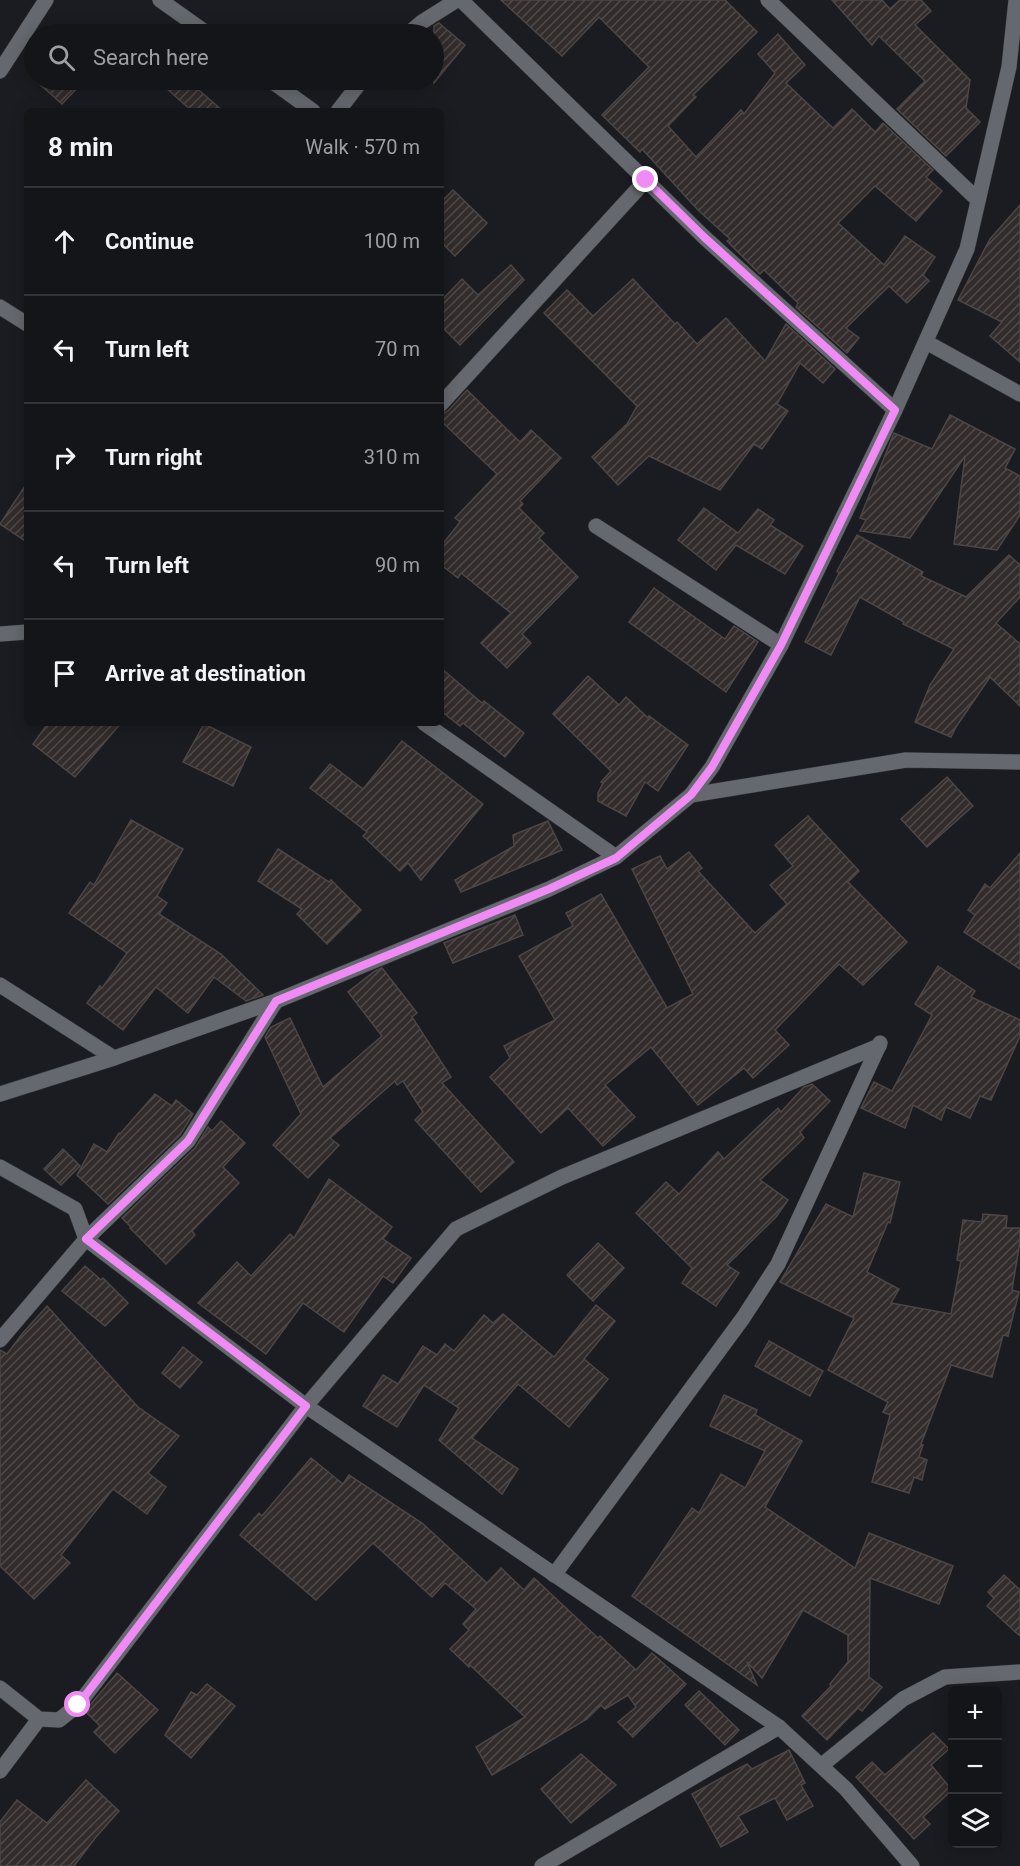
<!DOCTYPE html>
<meta charset="utf-8">
<style>
body{margin:0;font-family:Roboto,sans-serif;background:#212226;color:#f1f3f6}
.controls{position:absolute;right:18px;bottom:18px;display:grid;overflow:hidden;border-radius:9px;box-shadow:0 3px 15px #0003}
.controls button{width:54px;height:54px;display:grid;place-items:center;padding:0;border:0;border-bottom:2px solid #333438;background:#141519;color:#f1f3f6;font:30px sans-serif}
.stop{position:absolute;width:18px;height:18px;margin:-14px;border:4px solid #f08bf6;border-radius:50%;background:#fff}
.stop.end{background:#f08bf6;border-color:#fff;box-shadow:0 2px 6px #0008}
.list{margin:0;padding:0;list-style:none}
h2{display:flex;justify-content:space-between;align-items:center;height:78px;margin:0;padding:0 24px;font-size:26px}
h2 small{font-size:20px;font-weight:400;color:#9d9fa2}
.list li{display:grid;grid-template-columns:39px 1fr auto;gap:18px;align-items:center;box-sizing:border-box;height:108px;padding:0 24px;border-top:2px solid #333438}
.list b{display:block;font-size:22px;white-space:nowrap}
.list em{font-size:20px;font-style:normal;color:#9d9fa2}
.icon{flex:none;width:33px;height:33px;fill:none;stroke:currentColor;stroke-width:2;stroke-linecap:round;stroke-linejoin:round}
.map{position:relative;flex:none;width:1020px;height:1866px;overflow:hidden}
.search{position:absolute;background:#141519;box-shadow:0 3px 15px #0003;left:24px;top:24px;width:420px;height:66px;display:flex;align-items:center;gap:15px;box-sizing:border-box;padding:0 21px;border-radius:33px;color:#9d9fa2;font-size:22px}
.panel{position:absolute;background:#141519;box-shadow:0 3px 15px #0003;left:24px;top:108px;width:420px;height:618px;border-radius:9px}
.map>svg:first-child{display:block}
.building{fill:url(#building-hatch);stroke:#4d4645;stroke-width:1.5}
.lines{fill:none;stroke-linecap:round;stroke-linejoin:round}
.minor-casing{stroke:#343639;stroke-width:16}
.minor{stroke:#65686e;stroke-width:15}
.route{stroke:#f08bf6;stroke-width:8}
</style>
<div class="map">
<svg width="1020" height="1866" viewBox="0 0 1020 1866">
<defs>
<pattern id="building-hatch" width="6" height="6" patternUnits="userSpaceOnUse" patternTransform="scale(1.5)"><rect width="6" height="6" fill="#332c2c"/><path d="M-1 1l2-2M0 6l6-6M5 7l2-2" fill="none" stroke="#504a4a"/></pattern>
</defs>
<rect width="100%" height="100%" fill="#1a1c21"/>
<g class="building">
<polygon points="501,0 725,0 757,32 693,95 696,97 668,126 696,157 741,110 744,114 775,73 758,54 778,34 805,65 786,83 833,128 852,109 875,132 883,123 933,170 926,177 942,191 916,221 875,186 838,223 884,265 905,236 935,257 923,275 929,281 907,303 889,286 846,328 859,338 847,353 796,307 798,303 764,270 760,274 727,241 730,239 698,210 642,149 640,152 602,115 649,67 599,17 562,56"/>
<polygon points="832,0 882,0 890,9 900,0 921,0 931,11 915,25 970,80 966,108 980,122 946,156 897,109 925,81 879,36 872,45"/>
<polygon points="439,23 465,45 434,83 434,26"/>
<polygon points="35,80 85,80 62,104"/>
<polygon points="157,80 187,80 223,111 192,111"/>
<polygon points="453,190 487,223 455,256 441,242 441,202"/>
<polygon points="1020,205 1020,362 990,336 1002,322 958,300 990,239"/>
<polygon points="511,265 524,280 460,345 441,326 441,301 462,279 478,295"/>
<polygon points="633,279 675,324 677,322 697,344 726,318 765,361 786,324 835,369 823,383 800,363 777,404 788,411 762,449 754,444 720,490 649,456 618,485 592,457 627,424 637,406 544,313 567,290 593,316"/>
<polygon points="467,390 520,442 531,430 561,458 520,501 523,504 519,508 544,533 539,538 578,577 522,634 531,643 507,668 481,643 511,613 461,573 458,578 441,565 441,546 460,522 455,518 497,474 441,421 441,414 448,411"/>
<polygon points="950,415 1015,449 1005,468 1020,476 1020,515 997,550 954,544 965,456 910,538 860,531 866,520 860,518 894,433 932,449"/>
<polygon points="27,483 27,542 0,524"/>
<polygon points="704,508 738,533 758,509 774,520 770,525 803,546 785,574 736,545 716,570 678,540"/>
<polygon points="857,535 923,572 921,576 966,597 1009,555 1020,565 1020,597 996,623 1020,644 1020,706 990,677 956,727 951,737 915,722 930,685 954,649 903,624 904,622 860,597 831,655 805,642 839,573 837,571"/>
<polygon points="654,588 725,639 734,626 758,642 726,692 629,622"/>
<polygon points="441,668 482,703 484,701 524,733 505,757 463,723 460,726 441,711"/>
<polygon points="588,676 619,705 626,697 648,718 649,716 688,745 658,791 645,782 626,816 598,801 598,793 603,783 601,782 611,771 553,714"/>
<polygon points="48,723 121,723 75,777 33,744"/>
<polygon points="204,724 251,747 233,786 183,762"/>
<polygon points="402,741 483,804 421,880 408,863 400,871 363,836 367,832 310,788 330,764 363,789"/>
<polygon points="947,777 973,806 927,847 901,819"/>
<polygon points="808,816 859,871 848,882 907,942 863,985 839,964 775,1030 789,1045 753,1078 744,1068 698,1105 651,1047 605,1085 635,1117 603,1146 568,1108 541,1133 490,1077 510,1058 504,1046 555,1020 519,956 573,926 566,913 601,894 667,1008 693,994 632,869 660,856 667,869 689,852 702,868 698,871 755,933 787,904 770,885 793,866 775,845"/>
<polygon points="131,820 183,849 157,896 167,903 159,914 221,954 263,995 246,1001 214,977 188,1013 156,987 123,1030 87,1003 100,986 102,988 127,953 69,913 90,882 94,885"/>
<polygon points="548,821 562,850 461,892 455,880 514,846 513,835"/>
<polygon points="278,849 329,882 331,880 361,910 327,944 297,914 302,909 258,881"/>
<polygon points="1020,853 1020,969 964,932 975,915 968,910 985,884 990,888"/>
<polygon points="515,915 523,935 453,963 444,943"/>
<polygon points="938,966 975,991 971,997 1020,1020 1020,1036 991,1100 980,1096 970,1118 946,1107 941,1120 913,1105 905,1128 861,1108 874,1082 892,1091 932,1015 915,1004"/>
<polygon points="382,968 417,1013 412,1017 451,1077 442,1083 514,1162 481,1192 415,1120 423,1112 403,1081 397,1085 395,1081 330,1138 339,1145 308,1178 273,1145 301,1114 265,1037 271,1027 290,1018 323,1087 382,1036 348,992 375,971"/>
<polygon points="812,1084 830,1101 800,1132 804,1138 760,1180 788,1200 776,1217 727,1265 739,1273 716,1306 682,1283 692,1268 636,1213 666,1182 679,1194 718,1152 724,1159 778,1108 781,1112 804,1087"/>
<polygon points="155,1094 172,1106 176,1100 193,1114 180,1135 108,1204 77,1175 94,1144 107,1152 119,1133 120,1134"/>
<polygon points="221,1121 245,1143 223,1167 239,1183 192,1231 195,1235 166,1264 130,1228 131,1227 122,1218 195,1148 208,1127 212,1131"/>
<polygon points="63,1149 80,1166 61,1185 44,1169"/>
<polygon points="864,1173 900,1182 890,1223 888,1222 867,1272 899,1289 891,1303 951,1314 961,1261 957,1260 963,1220 982,1222 983,1214 1007,1216 1006,1228 1020,1228 1020,1241 1012,1290 1019,1292 1008,1336 1003,1335 992,1377 951,1365 921,1444 923,1445 919,1457 927,1460 922,1480 914,1477 909,1493 872,1482 890,1415 883,1412 888,1402 828,1370 854,1318 780,1282 826,1204 853,1217"/>
<polygon points="329,1179 392,1227 383,1239 411,1258 393,1283 383,1276 344,1332 303,1303 266,1354 198,1303 237,1262 251,1276 290,1234 294,1238"/>
<polygon points="598,1243 624,1268 593,1301 567,1275"/>
<polygon points="85,1266 101,1280 103,1278 128,1303 105,1326 62,1291"/>
<polygon points="596,1305 615,1321 584,1359 608,1379 569,1427 518,1384 472,1438 518,1469 502,1494 439,1440 459,1408 424,1385 397,1427 363,1406 383,1375 398,1384 423,1346 437,1355 445,1344 454,1351 484,1315 493,1323 503,1314 554,1357"/>
<polygon points="47,1306 138,1407 179,1436 148,1473 166,1487 147,1514 113,1489 61,1555 70,1563 34,1599 0,1566 0,1350 7,1354 22,1334"/>
<polygon points="769,1341 823,1371 810,1396 755,1366"/>
<polygon points="183,1347 202,1362 180,1388 162,1373"/>
<polygon points="724,1395 757,1410 755,1415 802,1441 765,1507 855,1568 869,1533 953,1566 939,1604 870,1578 869,1677 882,1687 862,1711 858,1708 827,1740 802,1716 831,1686 830,1684 848,1662 848,1635 803,1610 762,1678 747,1662 757,1685 632,1596 692,1508 699,1513 721,1474 745,1488 765,1451 710,1426"/>
<polygon points="311,1458 343,1484 349,1475 422,1523 487,1583 501,1568 524,1590 534,1578 598,1638 600,1636 636,1670 652,1653 686,1684 633,1737 618,1722 636,1707 628,1695 605,1709 601,1705 587,1719 492,1775 476,1747 525,1717 470,1665 469,1667 450,1649 469,1630 463,1624 476,1609 445,1583 432,1597 373,1543 316,1600 240,1535 259,1513 262,1516"/>
<polygon points="1004,1575 1020,1590 1020,1636 987,1606 994,1598 988,1592"/>
<polygon points="117,1673 158,1710 115,1753 94,1732 100,1726 85,1711"/>
<polygon points="207,1684 235,1706 191,1758 165,1735 191,1692 197,1695"/>
<polygon points="699,1691 739,1730 725,1745 685,1705"/>
<polygon points="933,1733 949,1749 931,1765 952,1790 923,1817 930,1824 914,1839 856,1777 872,1762 885,1775"/>
<polygon points="789,1750 805,1783 801,1785 813,1806 787,1820 775,1798 738,1816 748,1832 721,1847 692,1794 747,1764 752,1769"/>
<polygon points="581,1754 616,1785 571,1823 541,1789"/>
<polygon points="86,1780 119,1811 96,1837 74,1866 0,1866 0,1822 17,1800 47,1823"/>
</g>
<g class="lines">
<defs>
<g id="minor">
<polyline points="160,0 208,34"/>
<polyline points="461,0 704,237 895,410"/>
<polyline points="768,0 978,200"/>
<polyline points="408,34 422,22 457,0"/>
<polyline points="0,71 46,0"/>
<polyline points="270,80 313,111"/>
<polyline points="338,111 362,80"/>
<polyline points="0,307 27,324"/>
<polyline points="926,342 1020,394"/>
<polyline points="441,404 646,180"/>
<polyline points="596,526 781,645"/>
<polyline points="0,634 27,632"/>
<polyline points="424,723 616,857"/>
<polyline points="691,795 906,760 1020,762"/>
<polyline points="0,985 114,1058"/>
<polyline points="0,1094 114,1058 276,1001 549,889 616,857 691,795 712,767 781,645 895,410 967,249 1009,67 1016,0"/>
<polyline points="0,1167 75,1209 86,1239 306,1406 779,1727 846,1789 912,1866"/>
<polyline points="0,1340 86,1239 188,1141 276,1001"/>
<polyline points="554,1575 743,1318 778,1264 880,1043"/>
<polyline points="0,1688 39,1719 59,1720 78,1705 306,1406 456,1229 562,1177 879,1046"/>
<polyline points="822,1765 903,1699 945,1677 1020,1672"/>
<polyline points="0,1771 39,1719"/>
<polyline points="542,1866 779,1727"/>
</g>
</defs>
<use href="#minor" class="minor-casing"/>
<use href="#minor" class="minor"/>
</g>
<g class="lines">
<polyline class="route" points="78,1705 306,1406 86,1239 188,1141 276,1001 549,889 616,858 691,795 712,767 781,645 895,410 704,237 646,180"/>
</g>
</svg>
<div class="controls">
<button>+</button>
<button>−</button>
<button><svg class="icon" aria-label="layers" viewBox="0 0 24 24"><path d="M12 4l9 5-9 5-9-5zM3 14l9 5 9-5"/></svg></button>
</div>
<div class="stop" style="left:78px;top:1705px"></div>
<div class="stop end" style="left:646px;top:180px"></div>
<div class="search"><svg class="icon" aria-label="search" viewBox="0 0 24 24"><circle cx="10" cy="10" r="6"/><path d="M15 15l6 6"/></svg>Search here</div>
<section class="panel">
<h2>8 min<small>Walk · 570 m</small></h2>
<ul class="list">
<li><svg class="icon" aria-label="ahead" viewBox="0 0 24 24"><path d="M12 20V5M6 11l6-6 6 6"/></svg><div><b>Continue</b></div><em>100 m</em></li>
<li><svg class="icon" aria-label="left" viewBox="0 0 24 24"><path d="M17 20v-9H6M10 6l-5 5 5 5"/></svg><div><b>Turn left</b></div><em>70 m</em></li>
<li><svg class="icon" aria-label="right" viewBox="0 0 24 24"><path d="M7 20v-9h11M14 6l5 5-5 5"/></svg><div><b>Turn right</b></div><em>310 m</em></li>
<li><svg class="icon" aria-label="left" viewBox="0 0 24 24"><path d="M17 20v-9H6M10 6l-5 5 5 5"/></svg><div><b>Turn left</b></div><em>90 m</em></li>
<li><svg class="icon" aria-label="arrive" viewBox="0 0 24 24"><path d="M6 21V4h12l-3 4 3 4H6"/></svg><div><b>Arrive at destination</b></div></li>
</ul>
</section>
</div>
